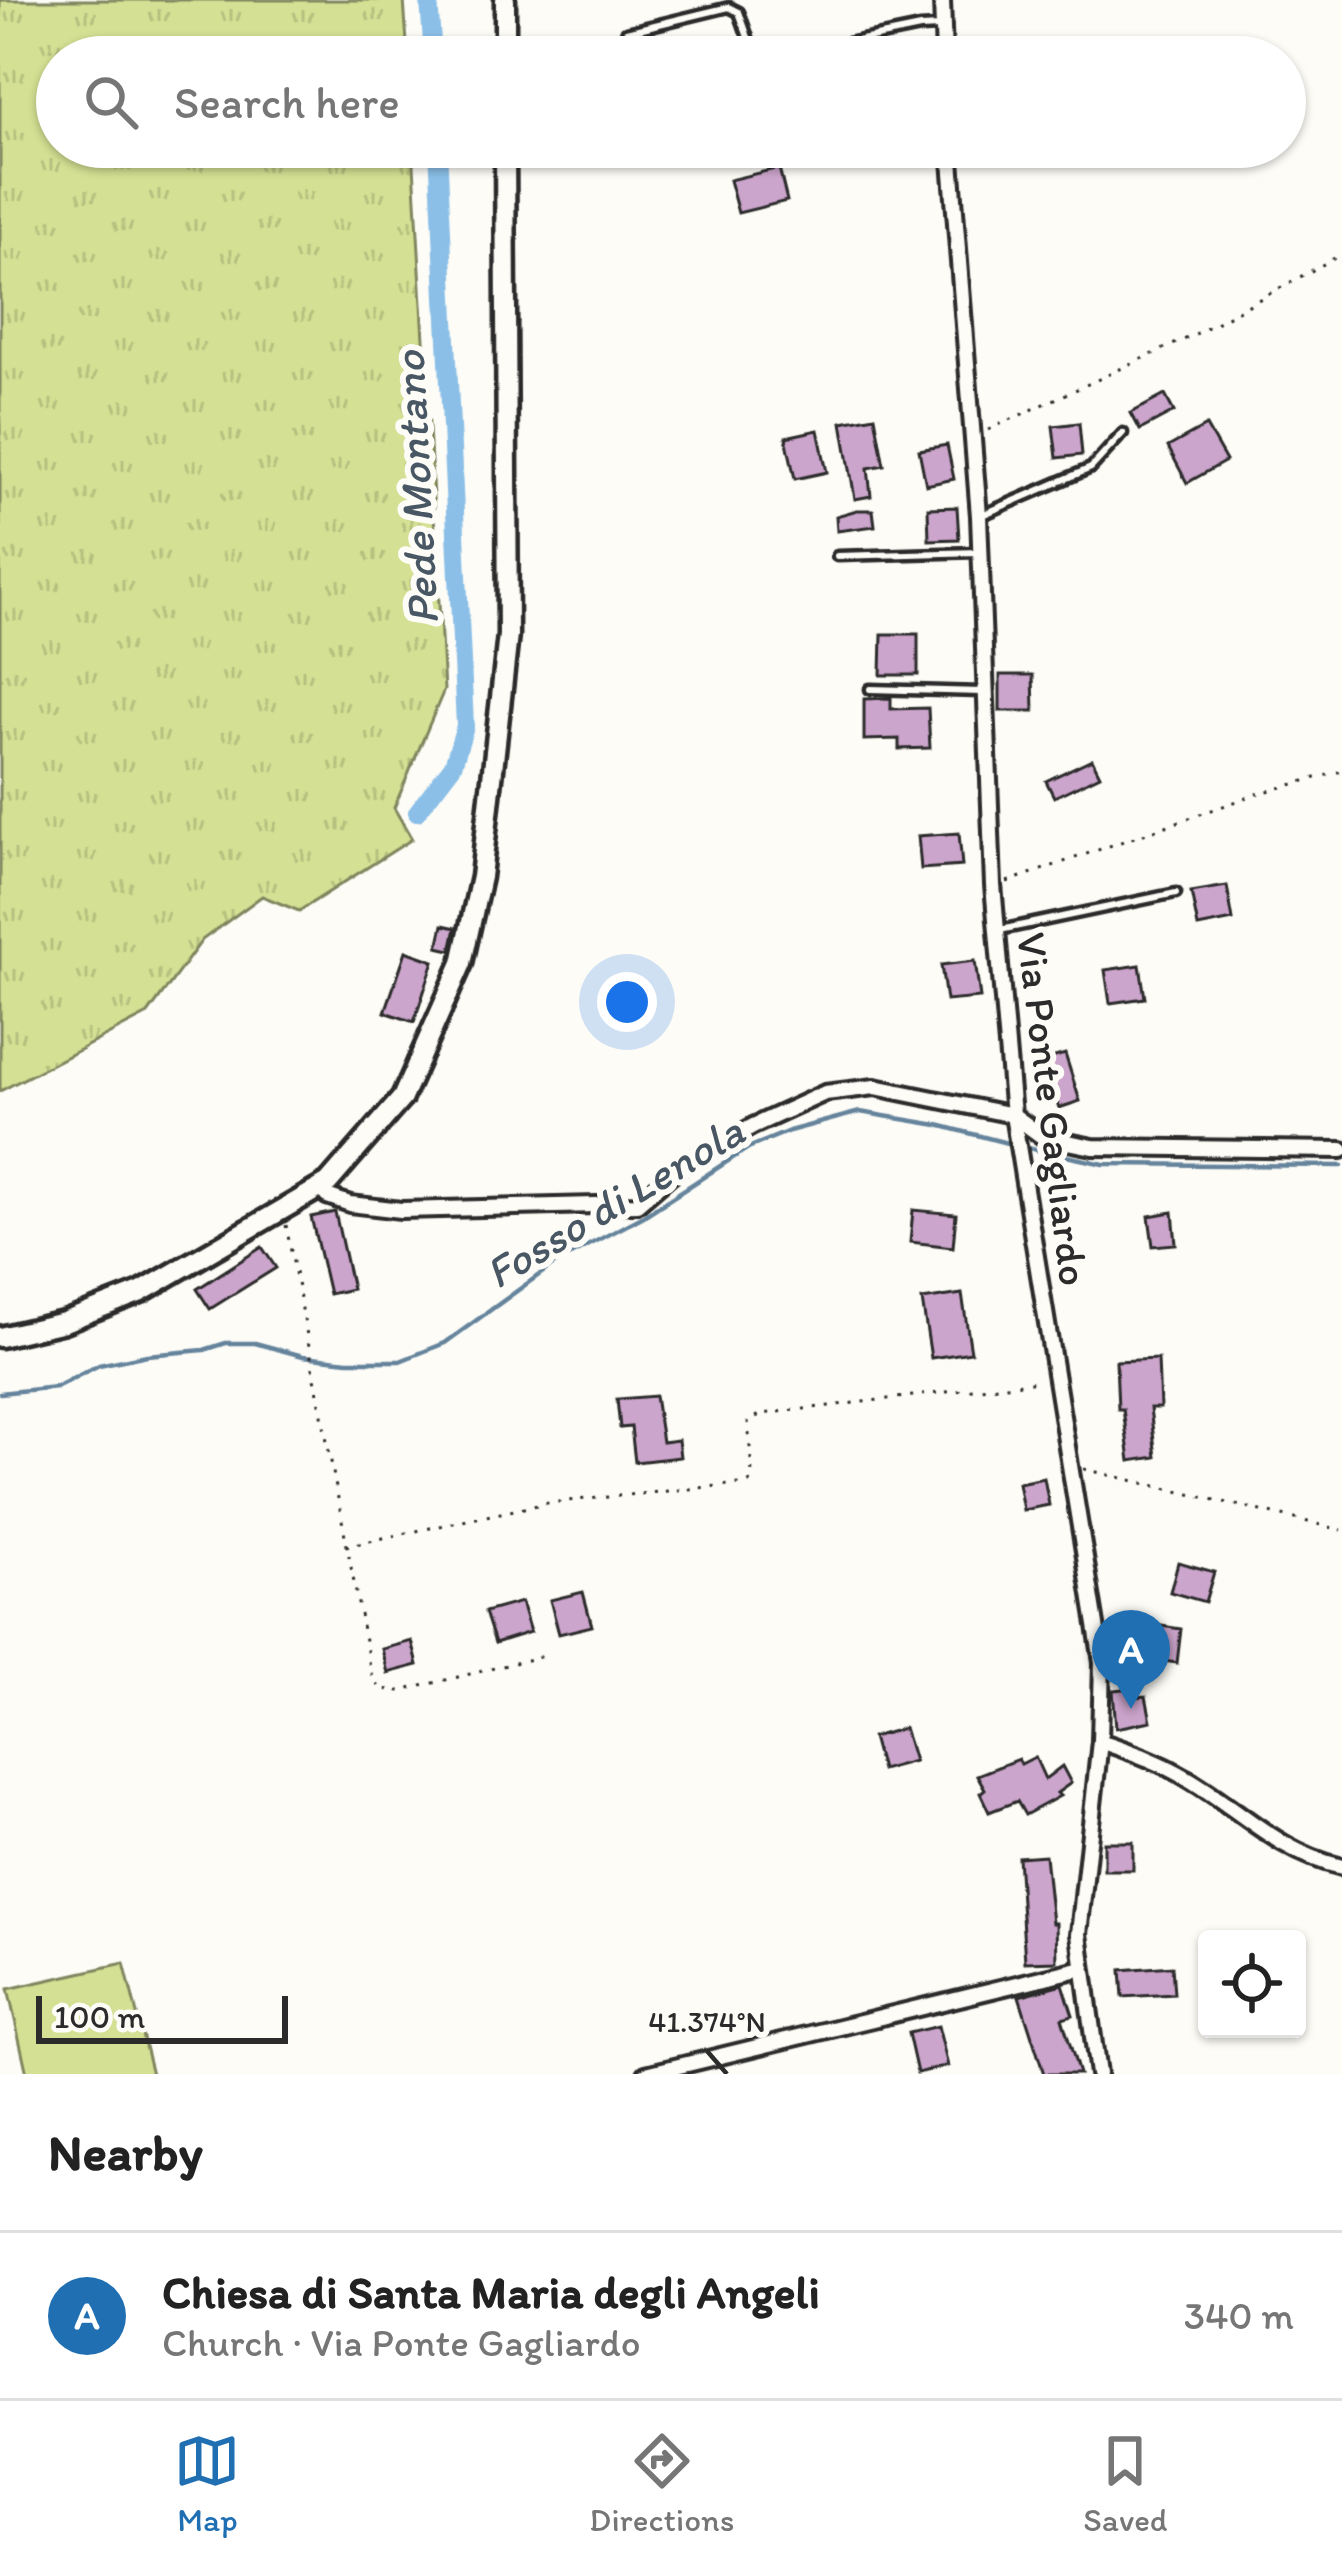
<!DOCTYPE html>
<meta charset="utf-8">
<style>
body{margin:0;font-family:Itim,sans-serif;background:#f6f6f6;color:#222}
.controls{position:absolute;right:36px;bottom:36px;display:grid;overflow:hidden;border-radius:12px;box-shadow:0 3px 9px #0004}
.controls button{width:108px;height:108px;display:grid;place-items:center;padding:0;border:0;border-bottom:3px solid #e0e0e0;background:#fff;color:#222;font:60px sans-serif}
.scale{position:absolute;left:36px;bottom:30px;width:252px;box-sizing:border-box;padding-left:12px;border:6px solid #2b2b2b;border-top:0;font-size:33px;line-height:42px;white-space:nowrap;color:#2b2b2b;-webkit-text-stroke:9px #fdfcf7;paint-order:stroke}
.you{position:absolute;left:627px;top:1002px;width:42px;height:42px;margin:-30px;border:9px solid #fff;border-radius:50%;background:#1a73e8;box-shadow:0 0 0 18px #1a73e833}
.badge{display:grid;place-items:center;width:78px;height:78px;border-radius:50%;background:#1f6fb2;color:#fff;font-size:39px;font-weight:700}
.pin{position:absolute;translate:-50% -99px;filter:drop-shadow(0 3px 6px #0008)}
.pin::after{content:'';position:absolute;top:63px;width:42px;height:36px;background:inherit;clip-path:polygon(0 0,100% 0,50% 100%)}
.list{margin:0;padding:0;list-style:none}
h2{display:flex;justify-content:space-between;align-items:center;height:156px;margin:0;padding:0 48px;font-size:51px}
h2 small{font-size:39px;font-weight:400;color:#767676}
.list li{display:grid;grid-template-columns:78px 1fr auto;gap:36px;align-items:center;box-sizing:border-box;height:168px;padding:0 48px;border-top:3px solid #e0e0e0}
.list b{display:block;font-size:45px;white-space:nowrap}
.list p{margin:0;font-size:39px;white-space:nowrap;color:#767676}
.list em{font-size:39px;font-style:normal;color:#767676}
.icon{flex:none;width:66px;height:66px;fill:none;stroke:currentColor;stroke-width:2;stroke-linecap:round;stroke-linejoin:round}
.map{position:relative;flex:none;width:1342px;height:2074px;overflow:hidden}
.search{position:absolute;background:#fff;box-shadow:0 3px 9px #0004;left:36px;right:36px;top:36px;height:132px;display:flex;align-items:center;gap:30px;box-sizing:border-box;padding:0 42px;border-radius:66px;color:#767676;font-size:45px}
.sheet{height:324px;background:#fff}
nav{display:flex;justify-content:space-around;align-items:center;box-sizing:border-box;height:168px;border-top:3px solid #e0e0e0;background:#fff;font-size:33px;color:#767676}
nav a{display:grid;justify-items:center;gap:6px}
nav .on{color:#1f6fb2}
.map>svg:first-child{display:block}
.grass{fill:url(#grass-tufts);stroke:#80865f;stroke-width:3}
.pitch{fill:#d4e093;stroke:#80865f;stroke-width:3}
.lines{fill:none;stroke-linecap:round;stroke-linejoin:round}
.stream{stroke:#65849c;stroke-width:4.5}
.canal{stroke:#8bbfe7;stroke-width:18}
.building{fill:#cca5cc;stroke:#2b2b2b;stroke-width:3}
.service-casing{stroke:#2b2b2b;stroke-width:15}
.minor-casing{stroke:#2b2b2b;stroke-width:22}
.secondary-casing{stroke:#2b2b2b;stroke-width:27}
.path{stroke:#2b2b2b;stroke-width:3;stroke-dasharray:3 9;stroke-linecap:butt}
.service{stroke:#fdfcf7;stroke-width:6}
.minor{stroke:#fdfcf7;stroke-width:14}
.secondary{stroke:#fdfcf7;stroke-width:18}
.ticks{fill:none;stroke:#2b2b2b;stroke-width:4.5}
.labels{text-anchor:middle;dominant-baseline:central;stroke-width:12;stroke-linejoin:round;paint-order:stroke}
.street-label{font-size:42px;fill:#2b2b2b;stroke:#fdfcf7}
.water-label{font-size:45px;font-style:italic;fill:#485763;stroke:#fdfcf7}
.ticks-label{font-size:30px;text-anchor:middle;fill:#2b2b2b;stroke:#fdfcf7;stroke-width:12;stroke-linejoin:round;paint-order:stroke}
</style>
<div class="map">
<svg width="1342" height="2074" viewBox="0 0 1342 2074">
<defs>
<pattern id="grass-tufts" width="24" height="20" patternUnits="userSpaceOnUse" patternTransform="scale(3)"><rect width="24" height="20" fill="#d4e093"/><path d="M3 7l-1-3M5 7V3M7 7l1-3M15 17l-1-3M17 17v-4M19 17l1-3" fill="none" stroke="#b6c07f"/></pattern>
</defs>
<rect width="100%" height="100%" fill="#fdfcf7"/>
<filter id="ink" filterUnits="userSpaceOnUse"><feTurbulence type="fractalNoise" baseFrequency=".00833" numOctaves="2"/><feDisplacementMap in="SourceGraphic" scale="24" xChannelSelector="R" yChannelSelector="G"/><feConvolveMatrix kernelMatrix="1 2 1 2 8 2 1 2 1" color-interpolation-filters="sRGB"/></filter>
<g filter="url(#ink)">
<polygon class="grass" points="0,0 404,0 408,57 57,57 57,147 413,147 444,690 394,808 412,839 299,911 262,896 202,940 148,1014 0,1091"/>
<polygon class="pitch" points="124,1963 152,2074 27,2074 8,1989"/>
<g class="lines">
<g class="stream">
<polyline points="1023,1147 1104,1164 1342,1166"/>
<polyline points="0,1393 56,1387 99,1365 147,1355 204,1350 226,1343 255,1343 303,1356 348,1361 400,1361 445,1343 557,1262 642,1217 748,1148 789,1131 860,1112 938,1125 1011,1144"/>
</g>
<g class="canal">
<polyline points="429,0 433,57"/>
<polyline points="417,812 453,765 465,726 438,147"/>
</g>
</g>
<g class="building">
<polygon points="779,168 787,201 738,213 729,180"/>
<polygon points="1165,395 1174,412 1140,430 1131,413"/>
<polygon points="875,416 884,465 868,468 871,496 855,499 842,422"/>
<polygon points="1079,423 1082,455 1057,458 1053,426"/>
<polygon points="1206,426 1226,461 1187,483 1168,447"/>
<polygon points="818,430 827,472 795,479 786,437"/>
<polygon points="947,445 954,479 926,485 919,450"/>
<polygon points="957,507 959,539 929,540 928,508"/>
<polygon points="857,510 873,510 875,526 837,531 836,516"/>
<polygon points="882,634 918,634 918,675 881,675"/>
<polygon points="1000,675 1033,675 1034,711 1000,711"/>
<polygon points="891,698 891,709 928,708 930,748 899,749 899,739 864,740 864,699"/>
<polygon points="1092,759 1100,775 1054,797 1046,781"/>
<polygon points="959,833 962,866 921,869 918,836"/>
<polygon points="1227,886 1233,920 1198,927 1191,892"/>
<polygon points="443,925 456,928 451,950 438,947"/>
<polygon points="406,951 434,961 414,1022 385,1012"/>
<polygon points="975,961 980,998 946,1001 941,965"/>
<polygon points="1140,965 1145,998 1110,1003 1105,970"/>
<polygon points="1065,1054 1080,1101 1059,1108 1044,1060"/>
<polygon points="913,1210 956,1214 953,1247 910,1242"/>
<polygon points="335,1212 352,1289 329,1294 311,1217"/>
<polygon points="1173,1212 1176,1244 1153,1246 1149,1216"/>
<polygon points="262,1247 276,1268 210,1309 197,1289"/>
<polygon points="962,1294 971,1352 931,1358 922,1300"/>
<polygon points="1158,1359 1160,1408 1150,1408 1156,1457 1130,1461 1123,1409 1118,1409 1116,1361"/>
<polygon points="655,1396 662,1442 678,1440 680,1457 635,1462 631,1427 620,1428 617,1399"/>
<polygon points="1044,1478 1049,1505 1023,1510 1018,1483"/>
<polygon points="1178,1562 1214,1572 1205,1602 1170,1592"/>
<polygon points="583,1592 592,1626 559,1634 550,1600"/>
<polygon points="521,1602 530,1632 495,1643 485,1612"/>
<polygon points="1155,1625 1181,1629 1177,1663 1150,1659"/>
<polygon points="412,1641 418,1665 388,1673 382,1649"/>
<polygon points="1133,1688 1135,1697 1146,1696 1151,1721 1116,1728 1113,1690"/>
<polygon points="904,1728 914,1761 881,1770 872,1737"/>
<polygon points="1035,1757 1045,1779 1062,1766 1071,1783 1057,1793 1060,1796 1025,1815 1017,1801 989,1812 980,1793 985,1789 977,1775 1018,1759 1021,1764"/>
<rect x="1104" y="1842" width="29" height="28"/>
<polygon points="1045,1855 1052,1923 1056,1923 1057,1961 1025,1962 1018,1857"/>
<polygon points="1172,1966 1174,1994 1123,1997 1121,1970"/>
<polygon points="1063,1984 1073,2015 1062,2018 1079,2074 1044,2074 1019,1996"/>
<polygon points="938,2026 948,2066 917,2073 908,2033"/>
</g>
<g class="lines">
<defs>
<g id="service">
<polyline points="631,57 626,32 729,7 739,12 755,57"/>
<polyline points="779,57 920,28 939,27"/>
<polyline points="982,515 1091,468 1123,433"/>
<polyline points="837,556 979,552"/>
<polyline points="870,689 982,692"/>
<polyline points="1000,930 1176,893"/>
</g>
<g id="minor">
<polyline points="942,0 944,57"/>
<polyline points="950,147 979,516 993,885 1013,1115 1102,1662 1100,1741 1079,1934 1098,2074"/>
<polyline points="320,1188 327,1196 350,1204 401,1210 637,1204 680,1167 753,1126 825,1093 875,1087 1013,1115 1043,1137 1093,1147 1342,1150"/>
<path d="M1100 1741C1131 1752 1159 1761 1187 1778 1243 1811 1276 1851 1342 1867"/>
<polyline points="646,2074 1083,1968"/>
</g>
<g id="secondary">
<polyline points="505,0 505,57"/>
<polyline points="0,1337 64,1322 141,1292 328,1183 402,1098 462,963 481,877 508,635 505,147"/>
</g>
</defs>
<use href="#service" class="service-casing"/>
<use href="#minor" class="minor-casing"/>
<use href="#secondary" class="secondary-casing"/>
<g class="path">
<polyline points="988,430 1192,336 1342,254"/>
<polyline points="1007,882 1260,793 1342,771"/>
<polyline points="286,1225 371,1672 380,1689 401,1691 543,1656"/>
<polyline points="1084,1469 1342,1530"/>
<polyline points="346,1546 547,1503 749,1483 752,1473 748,1421 762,1414 1039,1381"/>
</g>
<use href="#service" class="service"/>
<use href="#minor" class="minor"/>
<use href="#secondary" class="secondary"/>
</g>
</g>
<path class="ticks" d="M707 2051 727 2074"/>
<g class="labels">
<g class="street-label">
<text transform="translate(1053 1109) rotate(83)">Via Ponte Gagliardo</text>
</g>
<g class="water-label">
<text transform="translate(415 488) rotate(-93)">Pede Montano</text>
<text transform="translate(614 1201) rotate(-31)">Fosso di Lenola</text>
</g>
</g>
<g class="ticks-label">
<text x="707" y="2032">41.374°N</text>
</g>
</svg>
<div class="controls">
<button><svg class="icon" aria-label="locate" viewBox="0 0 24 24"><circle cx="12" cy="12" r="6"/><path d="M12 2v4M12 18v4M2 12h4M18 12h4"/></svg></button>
</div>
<div class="scale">100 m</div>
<div class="you"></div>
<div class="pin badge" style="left:1131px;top:1709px">A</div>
<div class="search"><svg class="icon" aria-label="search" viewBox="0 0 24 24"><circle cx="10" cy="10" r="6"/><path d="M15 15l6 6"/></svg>Search here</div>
</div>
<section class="sheet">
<h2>Nearby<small></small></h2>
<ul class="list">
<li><span class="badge">A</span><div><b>Chiesa di Santa Maria degli Angeli</b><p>Church · Via Ponte Gagliardo</p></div><em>340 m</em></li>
</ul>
</section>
<nav>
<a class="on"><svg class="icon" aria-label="map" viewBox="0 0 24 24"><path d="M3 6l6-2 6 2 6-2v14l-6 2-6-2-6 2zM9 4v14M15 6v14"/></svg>Map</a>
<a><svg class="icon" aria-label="directions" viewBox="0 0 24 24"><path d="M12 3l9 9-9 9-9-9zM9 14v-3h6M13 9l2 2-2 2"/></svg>Directions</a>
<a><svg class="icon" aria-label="saved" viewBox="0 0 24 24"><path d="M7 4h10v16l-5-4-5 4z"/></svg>Saved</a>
</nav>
